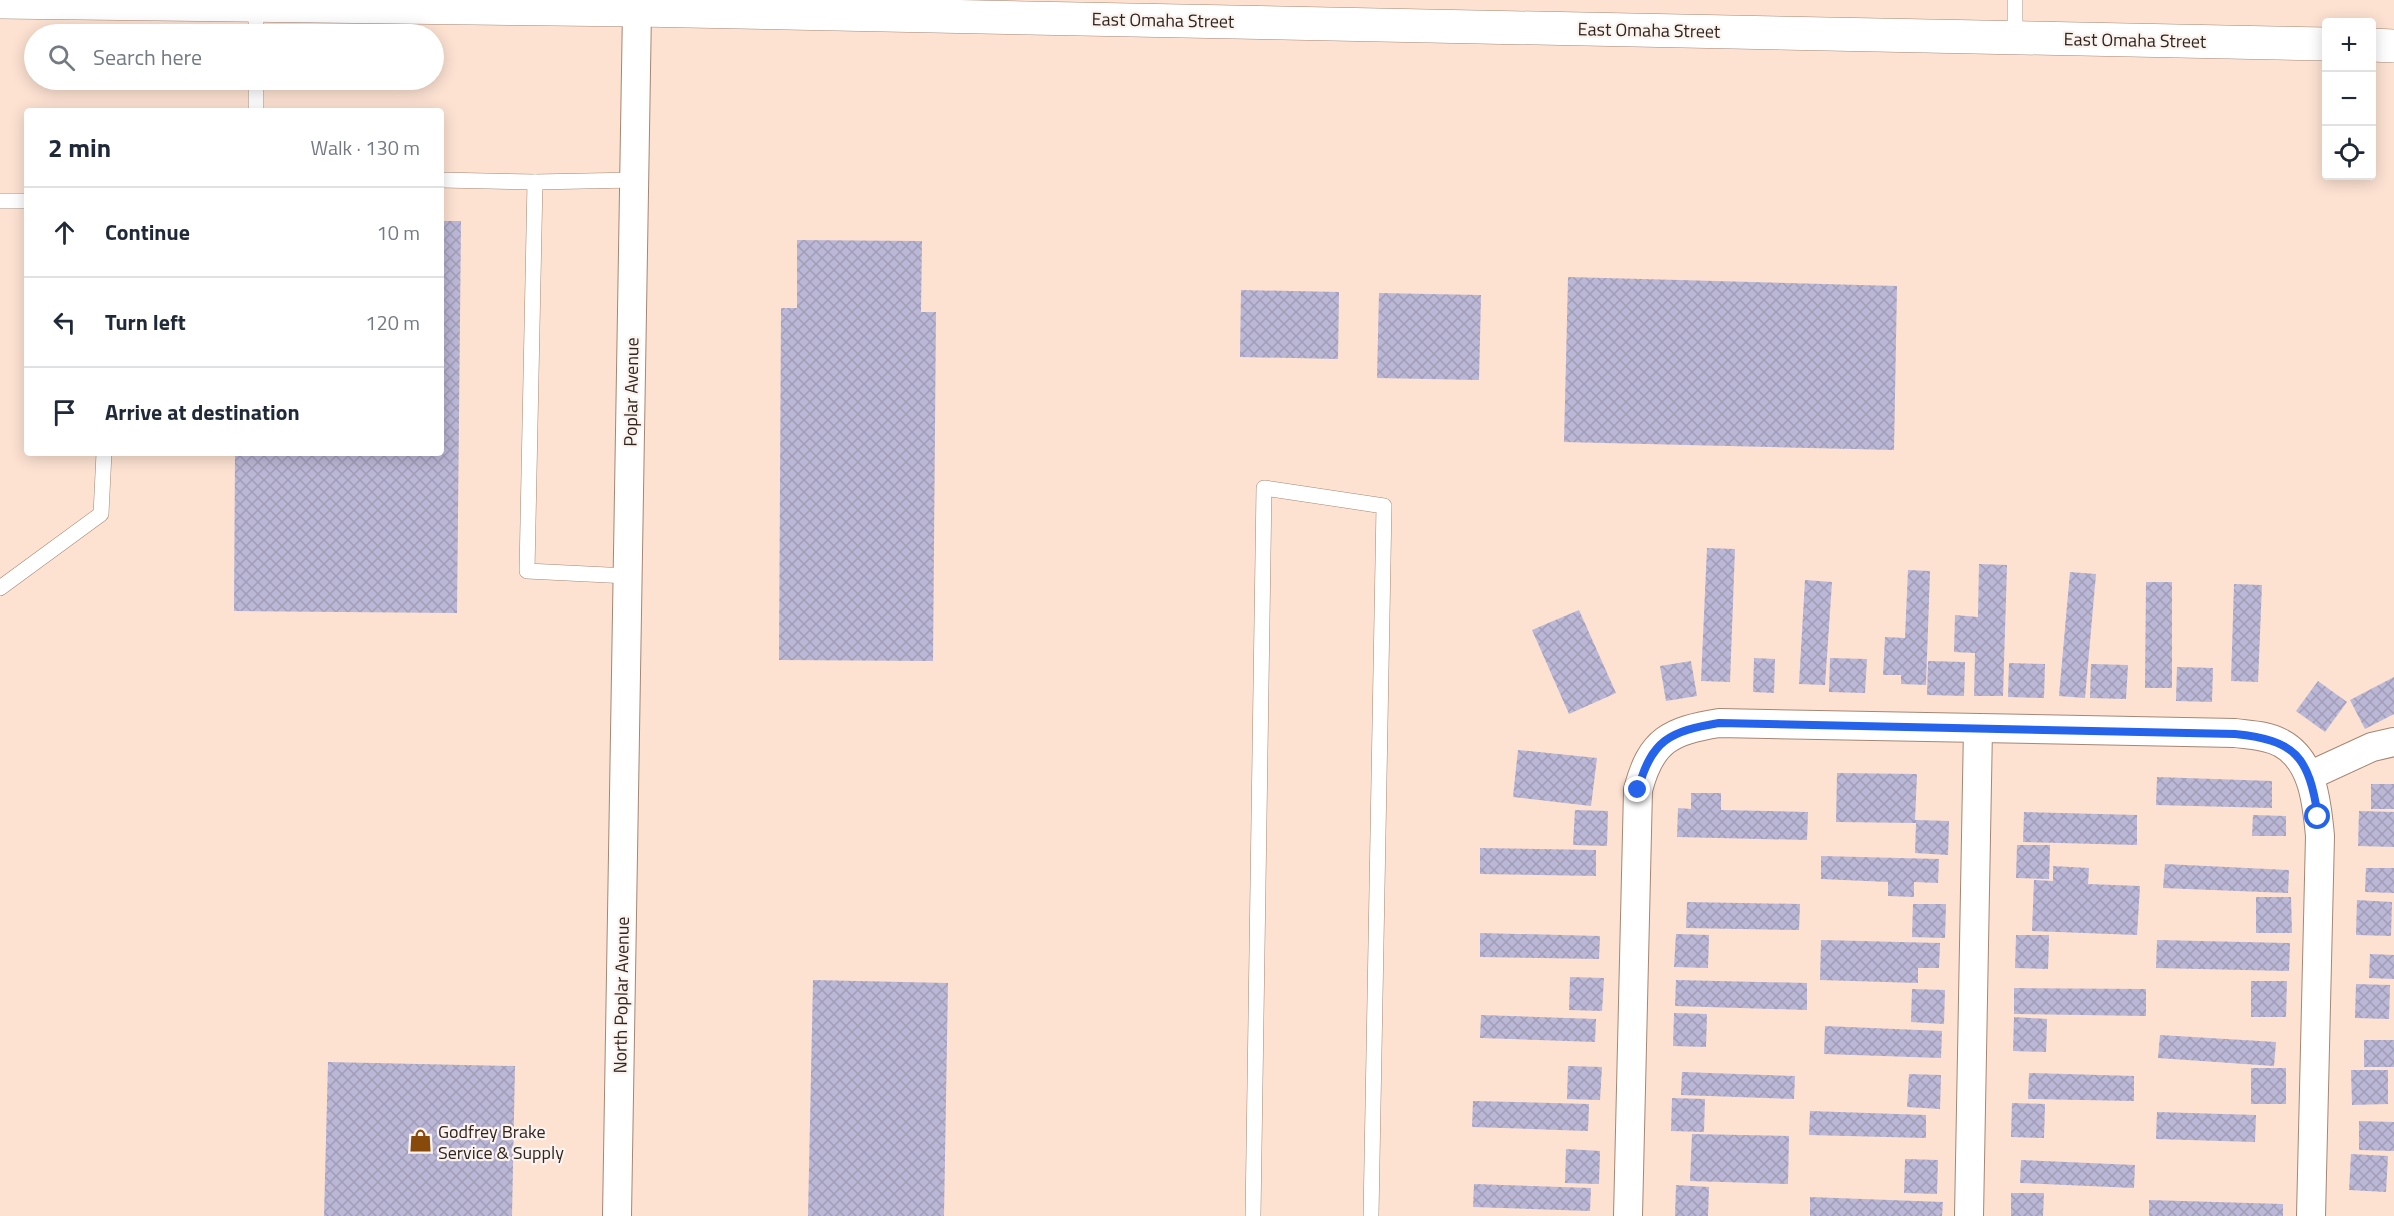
<!DOCTYPE html>
<meta charset="utf-8">
<style>
body{margin:0;font-family:"Titillium Web",sans-serif;background:#f6f6f7;color:#1f2937}
.controls{position:absolute;right:18px;top:18px;display:grid;overflow:hidden;border-radius:6px;box-shadow:0 3px 15px #0003}
.controls button{width:54px;height:54px;display:grid;place-items:center;padding:0;border:0;border-bottom:2px solid #e0e1e3;background:#fff;color:#1f2937;font:30px sans-serif}
.stop{position:absolute;width:18px;height:18px;margin:-14px;border:4px solid #2563eb;border-radius:50%;background:#fff}
.stop.end{background:#2563eb;border-color:#fff;box-shadow:0 2px 6px #0008}
.list{margin:0;padding:0;list-style:none}
h2{display:flex;justify-content:space-between;align-items:center;height:78px;margin:0;padding:0 24px;font-size:26px}
h2 small{font-size:20px;font-weight:400;color:#747a83}
.list li{display:grid;grid-template-columns:39px 1fr auto;gap:18px;align-items:center;box-sizing:border-box;height:90px;padding:0 24px;border-top:2px solid #e0e1e3}
.list b{display:block;font-size:22px;white-space:nowrap}
.list em{font-size:20px;font-style:normal;color:#747a83}
.icon{flex:none;width:33px;height:33px;fill:none;stroke:currentColor;stroke-width:2;stroke-linecap:round;stroke-linejoin:round}
.map{position:relative;flex:none;width:2394px;height:1216px;overflow:hidden}
.search{position:absolute;background:#fff;box-shadow:0 3px 15px #0003;left:24px;top:24px;width:420px;height:66px;display:flex;align-items:center;gap:15px;box-sizing:border-box;padding:0 21px;border-radius:33px;color:#747a83;font-size:22px}
.panel{position:absolute;background:#fff;box-shadow:0 3px 15px #0003;left:24px;top:108px;width:420px;height:348px;border-radius:6px}
.map>svg:first-child{display:block}
.building{fill:url(#building-cross-hatch)}
.lines{fill:none;stroke-linecap:round;stroke-linejoin:round}
.lane-casing{stroke:#a58674;stroke-width:16}
.street-casing{stroke:#a58674;stroke-width:30}
.primary-casing{stroke:#a58674;stroke-width:34}
.lane{stroke:#fff;stroke-width:15}
.street{stroke:#fff;stroke-width:28}
.primary{stroke:#fff;stroke-width:33}
.route{stroke:#2563eb;stroke-width:8}
.labels{text-anchor:middle;dominant-baseline:central;stroke-width:4.5;stroke-linejoin:round;paint-order:stroke}
.street-label{font-size:18px;fill:#32251e;stroke:#faf3ef}
.poi-label{font-size:18px;fill:#32251e;stroke:#faf3ef;text-anchor:start}
</style>
<div class="map">
<svg width="2394" height="1216" viewBox="0 0 2394 1216">
<defs>
<pattern id="building-cross-hatch" width="8" height="8" patternUnits="userSpaceOnUse" patternTransform="scale(1.5)"><rect width="8" height="8" fill="#bbb7d6"/><path d="M0 0l8 8M0 8l8-8" fill="none" stroke="#a19db7"/></pattern>
</defs>
<rect width="100%" height="100%" fill="#fde2d2"/>
<g class="building">
<polygon points="441,221 461,221 457,613 234,611 235,453 441,453"/>
<polygon points="797,240 922,241 921,312 936,312 933,661 779,660 781,308 797,308"/>
<polygon points="1568,277 1897,286 1894,450 1564,442"/>
<polygon points="1241,290 1339,292 1338,359 1240,357"/>
<polygon points="1379,293 1481,295 1479,380 1377,378"/>
<polygon points="1707,548 1735,549 1730,682 1701,681"/>
<polygon points="1979,564 2007,565 2003,696 1974,696 1975,653 1954,652 1955,615 1978,617"/>
<polygon points="1908,570 1930,571 1926,685 1901,684 1901,675 1883,675 1885,637 1905,638"/>
<polygon points="2070,572 2096,574 2085,698 2059,696"/>
<polygon points="1805,580 1832,582 1825,685 1799,684"/>
<polygon points="2146,582 2172,582 2172,688 2145,688"/>
<polygon points="2234,584 2262,585 2258,682 2231,681"/>
<polygon points="1579,610 1616,693 1569,714 1532,630"/>
<polygon points="1754,658 1775,659 1774,693 1753,692"/>
<polygon points="1830,658 1867,659 1865,693 1829,692"/>
<polygon points="1691,661 1697,696 1666,701 1660,666"/>
<polygon points="1928,661 1965,662 1964,696 1927,695"/>
<polygon points="2009,663 2045,664 2044,698 2008,697"/>
<polygon points="2091,664 2128,665 2126,699 2090,698"/>
<polygon points="2177,667 2213,668 2212,702 2176,701"/>
<polygon points="2394,677 2394,714 2365,729 2350,700"/>
<polygon points="2318,681 2347,702 2325,732 2296,711"/>
<polygon points="1518,750 1597,758 1591,806 1513,797"/>
<polygon points="1837,773 1917,774 1915,820 1949,821 1948,855 1915,853 1916,823 1836,822"/>
<polygon points="2157,777 2272,781 2272,808 2156,805"/>
<rect x="2371" y="784" width="23" height="25"/>
<polygon points="1691,793 1721,793 1721,810 1808,812 1807,840 1677,837 1678,808 1691,809"/>
<polygon points="1575,810 1608,811 1607,846 1573,845"/>
<polygon points="2359,811 2394,812 2394,847 2358,846"/>
<polygon points="2024,812 2137,815 2137,845 2023,842"/>
<polygon points="2253,815 2286,816 2286,836 2252,836"/>
<polygon points="2017,845 2050,845 2049,879 2016,878"/>
<polygon points="1480,848 1596,850 1596,876 1480,874"/>
<polygon points="1821,856 1939,859 1938,883 1914,882 1914,897 1888,896 1888,882 1821,879"/>
<polygon points="2165,864 2289,870 2288,893 2163,888"/>
<polygon points="2053,866 2089,868 2088,884 2140,886 2137,935 2032,931 2034,880 2053,881"/>
<polygon points="2366,868 2394,868 2394,893 2365,892"/>
<polygon points="2256,897 2291,897 2292,933 2256,933"/>
<polygon points="2357,900 2392,902 2391,936 2356,935"/>
<polygon points="1687,902 1800,904 1799,930 1686,928"/>
<polygon points="1913,904 1946,904 1945,938 1912,937"/>
<polygon points="1480,933 1600,936 1599,959 1480,957"/>
<polygon points="1676,934 1709,935 1708,968 1674,967"/>
<polygon points="2016,935 2049,935 2048,969 2015,968"/>
<polygon points="1821,940 1940,943 1939,968 1918,968 1918,983 1820,980"/>
<polygon points="2157,940 2290,943 2289,971 2156,968"/>
<polygon points="2370,954 2394,955 2394,979 2369,978"/>
<polygon points="1570,977 1604,978 1602,1011 1569,1010"/>
<polygon points="813,980 948,983 944,1216 808,1216"/>
<polygon points="1676,980 1807,983 1807,1010 1675,1006"/>
<polygon points="2251,981 2287,981 2286,1017 2251,1017"/>
<polygon points="2356,984 2390,985 2389,1019 2355,1018"/>
<polygon points="2014,988 2146,989 2146,1016 2014,1014"/>
<polygon points="1912,989 1945,990 1944,1024 1911,1022"/>
<polygon points="1674,1013 1707,1014 1706,1047 1673,1046"/>
<polygon points="1481,1015 1596,1019 1595,1042 1480,1038"/>
<polygon points="2014,1017 2047,1019 2046,1052 2013,1051"/>
<polygon points="1825,1026 1942,1031 1941,1058 1824,1054"/>
<polygon points="2160,1035 2276,1042 2274,1066 2158,1058"/>
<rect x="2364" y="1040" width="30" height="27"/>
<polygon points="328,1062 515,1066 512,1216 324,1216"/>
<polygon points="1568,1066 1602,1067 1600,1100 1567,1099"/>
<rect x="2251" y="1068" width="35" height="36"/>
<polygon points="2351,1070 2388,1070 2388,1104 2352,1105"/>
<polygon points="1682,1072 1795,1076 1794,1099 1681,1095"/>
<polygon points="2029,1073 2134,1076 2134,1101 2028,1099"/>
<polygon points="1909,1074 1941,1075 1940,1109 1907,1107"/>
<polygon points="1672,1098 1705,1099 1704,1132 1671,1131"/>
<polygon points="1473,1101 1589,1104 1588,1131 1472,1127"/>
<polygon points="2012,1103 2045,1104 2044,1138 2011,1137"/>
<polygon points="1810,1111 1926,1115 1926,1138 1809,1135"/>
<polygon points="2157,1112 2256,1115 2255,1142 2156,1139"/>
<polygon points="2359,1121 2394,1122 2394,1151 2359,1150"/>
<polygon points="1692,1134 1789,1136 1788,1184 1690,1181"/>
<polygon points="1566,1149 1600,1151 1599,1184 1565,1183"/>
<polygon points="2351,1154 2388,1156 2386,1192 2349,1190"/>
<polygon points="1905,1159 1938,1160 1937,1194 1904,1193"/>
<polygon points="2021,1160 2135,1165 2134,1188 2020,1183"/>
<polygon points="1474,1184 1591,1188 1590,1211 1473,1207"/>
<polygon points="1676,1185 1709,1187 1708,1216 1675,1216"/>
<polygon points="2011,1193 2044,1193 2043,1216 2011,1216"/>
<polygon points="1810,1197 1943,1202 1942,1216 1810,1216"/>
<polygon points="2149,1200 2283,1204 2283,1216 2149,1216"/>
</g>
<g class="lines">
<defs>
<g id="lane">
<polyline points="256,5 256,34"/>
<polyline points="2015,38 2015,0"/>
<polyline points="256,80 256,111"/>
<polyline points="441,180 535,182 635,180"/>
<polyline points="535,182 527,571 628,576"/>
<polyline points="0,201 27,201"/>
<polyline points="0,588 101,514 104,453"/>
<polyline points="1253,1216 1264,488 1384,506 1371,1216"/>
</g>
<g id="street">
<polyline points="2309,776 2372,747 2394,742"/>
<polyline points="617,1216 637,10"/>
<path d="M1628 1216 1638 790C1651 740 1670 731 1719 723L2235 733C2250 735 2267 735 2281 743 2313 760 2317 803 2320 836L2311 1216"/>
<polyline points="1969,1216 1978,728"/>
</g>
<g id="primary">
<polyline points="0,2 637,10 2326,44"/>
<polyline points="2372,45 2394,46"/>
</g>
</defs>
<use href="#lane" class="lane-casing"/>
<use href="#street" class="street-casing"/>
<use href="#primary" class="primary-casing"/>
<use href="#lane" class="lane"/>
<use href="#street" class="street"/>
<use href="#primary" class="primary"/>
</g>
<g class="lines">
<path class="route" d="M1638 790C1651 740 1670 731 1719 723L2235 734C2295 740 2309 756 2318 817"/>
</g>
<defs>
<symbol id="shop-bare" viewBox="-9 -9 18 18"><path d="M-5-2.5h2.3a2.7 3.5 0 0 1 5.4 0H5L5.5 6h-11ZM-1.5-2.5h3a1.5 2.3 0 0 0-3 0Z" fill="#884a0a" stroke="#faf3ef" stroke-width="2.5" paint-order="stroke"/></symbol>
</defs>
<g fill-rule="evenodd">
<use href="#shop-bare" x="404" y="1124" width="33" height="33"/>
</g>
<g class="labels">
<g class="street-label">
<text transform="translate(1163 20) rotate(1)">East Omaha Street</text>
<text transform="translate(1649 30) rotate(1)">East Omaha Street</text>
<text transform="translate(2135 40) rotate(1)">East Omaha Street</text>
<text transform="translate(631 392) rotate(-89)">Poplar Avenue</text>
<text transform="translate(621 995) rotate(-89)">North Poplar Avenue</text>
</g>
<g class="poi-label">
<text x="438" y="1131">Godfrey Brake<tspan x="438" dy="21">Service &amp; Supply</tspan></text>
</g>
</g>
</svg>
<div class="controls">
<button>+</button>
<button>−</button>
<button><svg class="icon" aria-label="locate" viewBox="0 0 24 24"><circle cx="12" cy="12" r="6"/><path d="M12 2v4M12 18v4M2 12h4M18 12h4"/></svg></button>
</div>
<div class="stop" style="left:2318px;top:817px"></div>
<div class="stop end" style="left:1638px;top:790px"></div>
<div class="search"><svg class="icon" aria-label="search" viewBox="0 0 24 24"><circle cx="10" cy="10" r="6"/><path d="M15 15l6 6"/></svg>Search here</div>
<section class="panel">
<h2>2 min<small>Walk · 130 m</small></h2>
<ul class="list">
<li><svg class="icon" aria-label="ahead" viewBox="0 0 24 24"><path d="M12 20V5M6 11l6-6 6 6"/></svg><div><b>Continue</b></div><em>10 m</em></li>
<li><svg class="icon" aria-label="left" viewBox="0 0 24 24"><path d="M17 20v-9H6M10 6l-5 5 5 5"/></svg><div><b>Turn left</b></div><em>120 m</em></li>
<li><svg class="icon" aria-label="arrive" viewBox="0 0 24 24"><path d="M6 21V4h12l-3 4 3 4H6"/></svg><div><b>Arrive at destination</b></div></li>
</ul>
</section>
</div>
